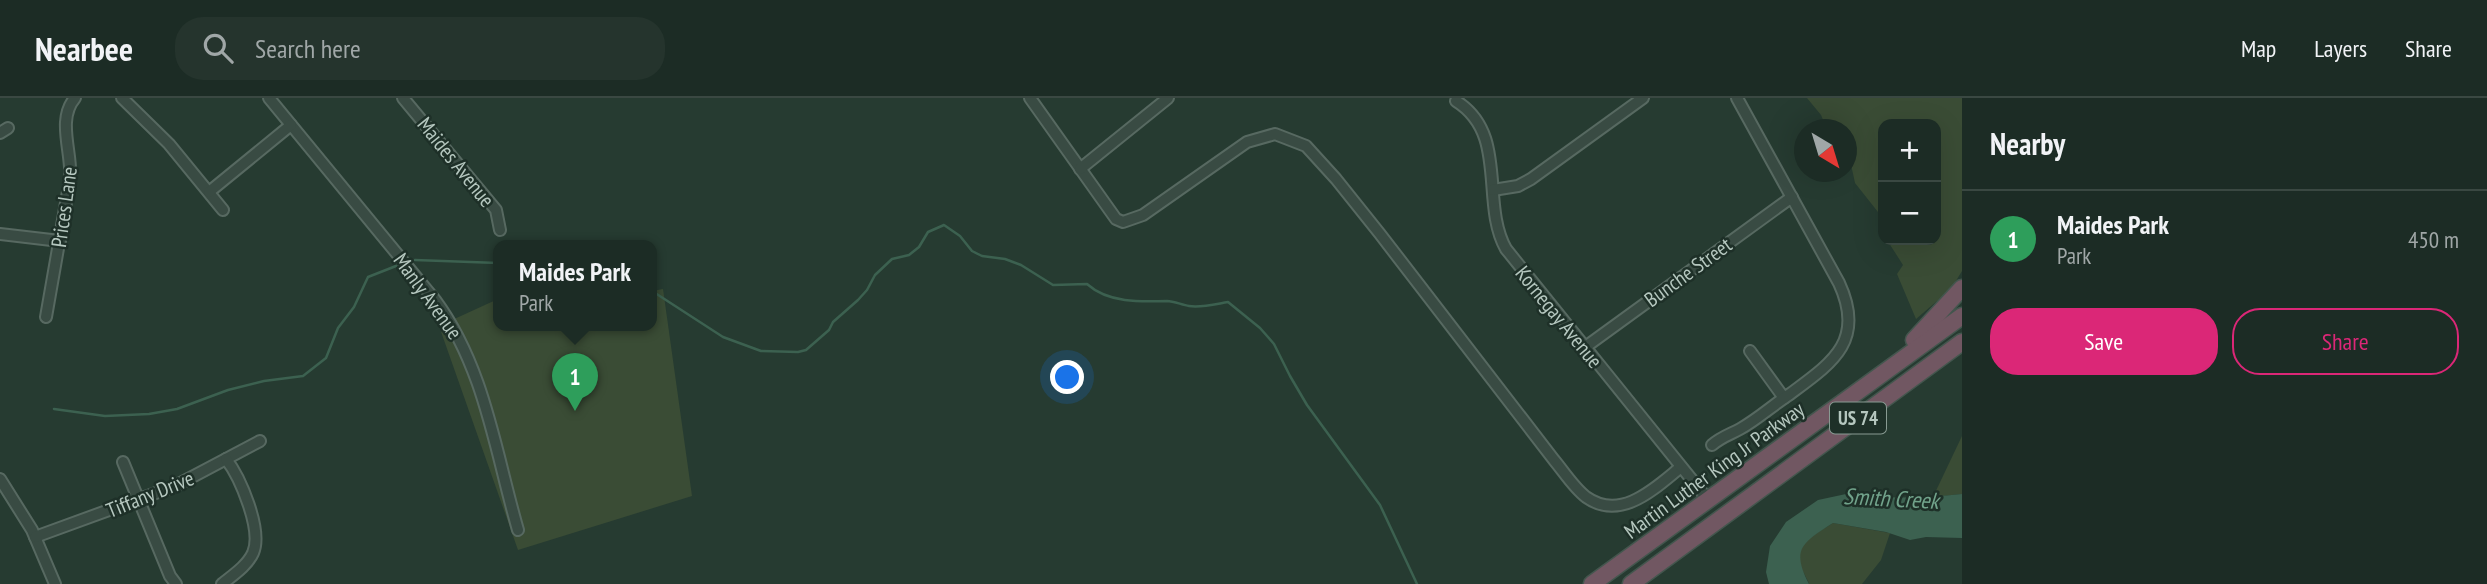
<!DOCTYPE html>
<meta charset="utf-8">
<style>
body{margin:0;font-family:"PT Sans Narrow",sans-serif;background:#25342d;color:#f1f3f6}
.controls{position:absolute;right:21px;top:21px;display:grid;overflow:hidden;border-radius:14px;box-shadow:0 7px 28px #0002}
.controls button{width:63px;height:63px;display:grid;place-items:center;padding:0;border:0;border-bottom:2px solid #3a4842;background:#1c2c25;color:#f1f3f6;font:35px sans-serif}
.compass{position:absolute;left:1794px;top:21px;width:63px;height:63px;border-radius:50%;background:#1c2c25;box-shadow:0 7px 28px #0002;rotate:142deg}
.you{position:absolute;left:1068px;top:280px;width:24px;height:24px;margin:-18px;border:5px solid #fff;border-radius:50%;background:#1a73e8;box-shadow:0 0 0 10px #1a73e833}
.badge{display:grid;place-items:center;width:46px;height:46px;border-radius:50%;background:#db2777;color:#fff;font-size:23px;font-weight:700}
.pin{position:absolute;translate:-50% -58px;filter:drop-shadow(0 2px 4px #0008)}
.pin::after{content:'';position:absolute;top:37px;width:24px;height:21px;background:inherit;clip-path:polygon(0 0,100% 0,50% 100%)}
.popup{position:absolute;left:493px;top:142px;width:164px;height:91px;box-sizing:border-box;display:grid;place-content:center;border-radius:14px;background:#1c2c25;filter:drop-shadow(0 2px 5px #0005);font-size:23px;white-space:nowrap;color:#a0a7a7}
.popup b{font-size:26px;color:#f1f3f6}
.popup::after{content:'';position:absolute;left:50%;top:100%;margin-left:-14px;border:14px solid transparent;border-top-color:#1c2c25}
.list{margin:0;padding:0;list-style:none}
h2{display:flex;justify-content:space-between;align-items:center;height:91px;margin:0;padding:0 28px;font-size:30px}
h2 small{font-size:23px;font-weight:400;color:#a0a7a7}
.list li{display:grid;grid-template-columns:46px 1fr auto;gap:21px;align-items:center;box-sizing:border-box;height:98px;padding:0 28px;border-top:2px solid #3a4842}
.list b{display:block;font-size:26px;white-space:nowrap}
.list p{margin:0;font-size:23px;white-space:nowrap;color:#a0a7a7}
.list em{font-size:23px;font-style:normal;color:#a0a7a7}
.actions{display:flex;gap:14px;padding:21px 28px}
.actions a{flex:1;padding:16px 0;border:2px solid #db2777;border-radius:28px;text-align:center;font-size:24px;color:#db2777}
.actions .main{background:#db2777;color:#fff}
.icon{flex:none;width:38px;height:38px;fill:none;stroke:currentColor;stroke-width:2;stroke-linecap:round;stroke-linejoin:round}
.map{position:relative;flex:none;width:1962px;height:486px;overflow:hidden}
header{display:flex;align-items:center;gap:42px;box-sizing:border-box;height:98px;padding:0 35px;background:#1c2c25;border-bottom:2px solid #3a4842}
header strong{font-size:33px}
nav{display:flex;gap:38px;margin-inline-start:auto;font-size:24px}
.search{width:490px;height:63px;background:#25342d;display:flex;align-items:center;gap:18px;box-sizing:border-box;padding:0 24px;border-radius:28px;color:#a0a7a7;font-size:26px}
main{display:flex}
aside{flex:1;background:#1c2c25}
.map>svg:first-child{display:block}
.green{fill:#3a4c35}
.water{fill:#3c6150}
.lines{fill:none;stroke-linecap:round;stroke-linejoin:round}
.stream{stroke:#3c6150;stroke-width:2.5}
.minor-casing{stroke:#576961;stroke-width:14}
.highway-casing{stroke:#44564e;stroke-width:19}
.minor{stroke:#394b43;stroke-width:10}
.highway{stroke:#715762;stroke-width:16}
.labels{text-anchor:middle;dominant-baseline:central;stroke-width:5;stroke-linejoin:round;paint-order:stroke}
.shield{fill:#1e3028;stroke:#889a92;stroke-width:2}
.shield-label{font-size:19px;font-weight:bold;fill:#b5c7bf}
.street-label{font-size:21px;fill:#b5c7bf;stroke:#1e3028}
.water-label{font-size:23px;font-style:italic;fill:#71a38b;stroke:#1e3028}
</style>
<header>
<strong>Nearbee</strong>
<div class="search"><svg class="icon" aria-label="search" viewBox="0 0 24 24"><circle cx="10" cy="10" r="6"/><path d="M15 15l6 6"/></svg>Search here</div>
<nav><a>Map</a><a>Layers</a><a>Share</a></nav>
</header>
<main>
<div class="map">
<svg width="1962" height="486" viewBox="0 0 1962 486">
<rect width="100%" height="100%" fill="#263b31"/>
<g class="green">
<polygon points="1807,0 1962,0 1962,173 1951,191 1916,221 1897,176 1903,167 1887,142 1936,142 1936,26 1883,26 1883,135 1878,114 1855,85 1847,48 1846,32 1827,31 1821,17"/>
<polygon points="663,191 692,398 518,452 439,228 498,201 498,227 652,227 652,193"/>
<polygon points="1962,338 1962,396 1933,399"/>
<path d="M1833 425 1890 435 1881 462 1862 486H1809L1808 483C1805 477 1800 469 1799 462 1796 444 1821 433 1833 425Z"/>
</g>
<path class="water" d="M1846 396C1885 401 1923 400 1962 396V440L1926 439 1910 442 1886 434 1833 425C1804 444 1790 450 1809 486H1769L1766 474 1770 448 1786 424 1818 402Z"/>
<g class="lines">
<g class="stream">
<polyline points="415,162 498,165"/>
<path d="M652 193 723 239 761 253 798 254 806 252 829 232 833 224 858 202 867 192 875 177 892 161 909 157 919 149 928 134 944 127 960 138 972 153 982 158 1005 161 1021 167 1053 187 1087 186C1108 205 1140 204 1167 203 1174 203 1182 207 1189 208 1201 210 1216 206 1228 204L1260 230 1274 246 1290 278 1307 307 1380 407 1417 486"/>
<polyline points="54,311 105,318 149,316 177,311 228,292 264,283 303,278 326,260 338,230 354,209 368,179 396,168"/>
</g>
<defs>
<g id="minor">
<polyline points="122,0 169,46 223,112"/>
<path d="M269 0 435 202C485 270 495 353 518 432"/>
<polyline points="403,0 496,112 500,132"/>
<path d="M1030 0 1116 121 1123 124 1143 117 1247 44 1275 36 1306 48 1336 81 1380 136 1554 362C1564 374 1574 390 1586 399 1621 424 1655 390 1681 369"/>
<path d="M1456 3C1509 36 1480 105 1506 151L1709 403"/>
<polyline points="0,35 8,30"/>
<polyline points="1080,71 1168,0"/>
<polyline points="1493,92 1518,88 1531,81 1643,0"/>
<polyline points="209,94 291,27"/>
<polyline points="0,136 60,143"/>
<path d="M46 219 70 82C73 56 56 22 75 0"/>
<polyline points="1584,250 1792,99"/>
<polyline points="1750,253 1784,300"/>
<path d="M1712 347C1721 339 1731 336 1740 331 1758 321 1773 307 1790 296 1832 265 1866 243 1839 185L1737 0"/>
<polyline points="123,364 170,478 176,486"/>
<polyline points="0,381 32,432 55,486"/>
<polyline points="35,439 175,388 260,343"/>
<path d="M222 486C233 477 247 468 253 455 263 432 240 379 226 361"/>
</g>
<g id="highway">
<polyline points="1914,242 1962,190"/>
<polyline points="1592,486 1962,218"/>
<polyline points="1631,486 1962,244"/>
</g>
</defs>
<use href="#minor" class="minor-casing"/>
<use href="#highway" class="highway-casing"/>
<use href="#minor" class="minor"/>
<use href="#highway" class="highway"/>
</g>
<g class="labels">
<rect class="shield" x="1830" y="304.5" width="56" height="31" rx="5"/>
<g class="shield-label">
<text x="1858" y="320">US 74</text>
</g>
<g class="street-label">
<text transform="translate(456 64) rotate(51)">Maides Avenue</text>
<text transform="translate(64 109) rotate(-82)">Prices Lane</text>
<text transform="translate(1688 174) rotate(-36)">Bunche Street</text>
<text transform="translate(428 198) rotate(54)">Manly Avenue</text>
<text transform="translate(1559 219) rotate(51)">Kornegay Avenue</text>
<text transform="translate(1714 372) rotate(-36)">Martin Luther King Jr Parkway</text>
<text transform="translate(150 396) rotate(-22)">Tiffany Drive</text>
</g>
<g class="water-label">
<text transform="translate(1891 400) rotate(3)">Smith Creek</text>
</g>
</g>
</svg>
<div class="controls">
<button>+</button>
<button>−</button>
</div>
<svg class="compass" viewBox="-18 -18 36 36"><path d="M0-13l5 13h-10z" fill="#e53935"/><path d="M0 13l5-13h-10z" fill="#a0a7a7"/></svg>
<div class="you"></div>
<div class="pin badge" style="left:575px;top:313px;background:#2e9e5b">1</div>
<div class="popup"><b>Maides Park</b>Park</div>
</div>
<aside>
<h2>Nearby<small></small></h2>
<ul class="list">
<li><span class="badge" style="background:#2e9e5b">1</span><div><b>Maides Park</b><p>Park</p></div><em>450 m</em></li>
</ul>
<div class="actions"><a class="main">Save</a><a>Share</a></div>
</aside>
</main>
